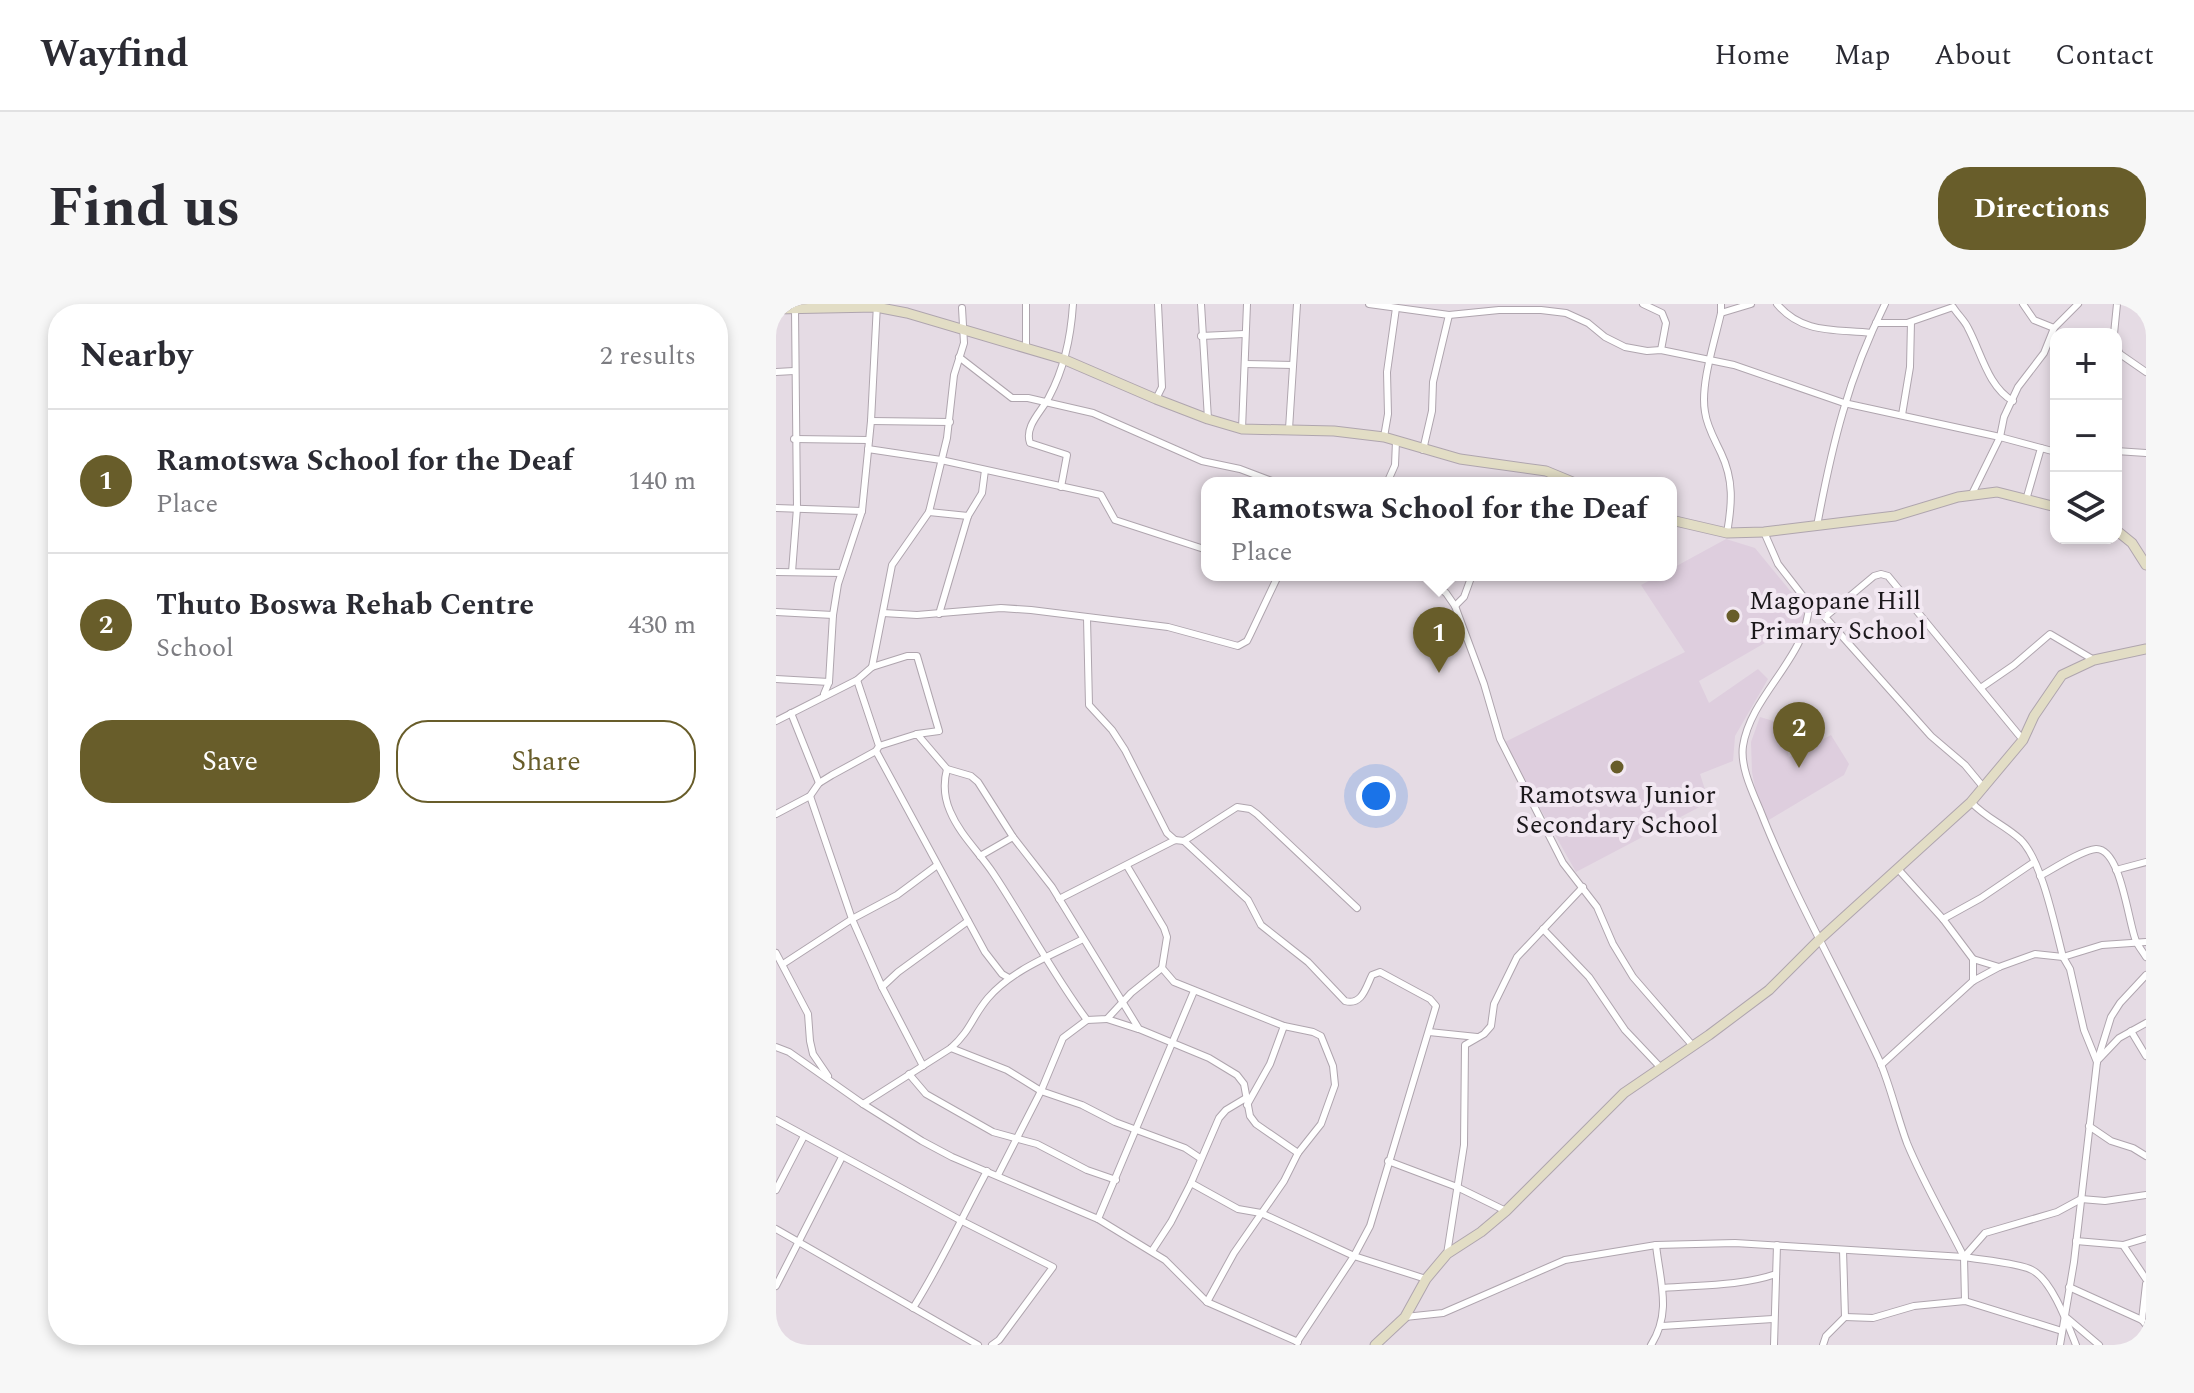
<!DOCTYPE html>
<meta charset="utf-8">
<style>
body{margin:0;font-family:Spectral,serif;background:#f7f7f7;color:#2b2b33}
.controls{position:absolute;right:24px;top:24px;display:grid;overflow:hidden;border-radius:16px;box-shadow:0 4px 12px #0003}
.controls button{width:72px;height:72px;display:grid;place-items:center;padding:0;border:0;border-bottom:2px solid #e1e1e2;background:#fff;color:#2b2b33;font:40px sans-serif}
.you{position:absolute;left:600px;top:492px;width:28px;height:28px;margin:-20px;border:6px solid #fff;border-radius:50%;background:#1a73e8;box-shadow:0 0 0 12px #1a73e833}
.badge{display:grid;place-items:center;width:52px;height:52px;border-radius:50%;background:#685d2a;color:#fff;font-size:26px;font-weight:700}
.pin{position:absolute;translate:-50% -66px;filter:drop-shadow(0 2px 4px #0008)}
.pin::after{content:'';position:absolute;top:42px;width:28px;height:24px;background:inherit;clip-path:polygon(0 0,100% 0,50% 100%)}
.popup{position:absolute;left:425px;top:173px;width:476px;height:104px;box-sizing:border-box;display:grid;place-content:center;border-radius:16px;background:#fff;filter:drop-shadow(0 2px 6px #0005);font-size:26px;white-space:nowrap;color:#7c7c81}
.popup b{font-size:30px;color:#2b2b33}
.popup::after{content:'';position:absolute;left:50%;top:100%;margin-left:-16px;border:16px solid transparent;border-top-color:#fff}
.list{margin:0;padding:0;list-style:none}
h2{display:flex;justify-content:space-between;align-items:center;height:104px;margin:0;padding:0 32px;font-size:34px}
h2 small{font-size:26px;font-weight:400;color:#7c7c81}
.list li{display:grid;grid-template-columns:52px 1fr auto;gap:24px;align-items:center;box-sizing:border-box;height:144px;padding:0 32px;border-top:2px solid #e1e1e2}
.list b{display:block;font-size:30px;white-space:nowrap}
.list p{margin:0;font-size:26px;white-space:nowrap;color:#7c7c81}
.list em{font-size:26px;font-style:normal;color:#7c7c81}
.actions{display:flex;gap:16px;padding:24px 32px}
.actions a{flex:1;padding:18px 0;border:2px solid #685d2a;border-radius:32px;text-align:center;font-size:28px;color:#685d2a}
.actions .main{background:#685d2a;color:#fff}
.icon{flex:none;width:44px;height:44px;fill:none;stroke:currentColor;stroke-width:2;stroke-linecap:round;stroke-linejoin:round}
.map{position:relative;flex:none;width:1370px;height:1041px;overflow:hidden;border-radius:32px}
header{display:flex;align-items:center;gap:48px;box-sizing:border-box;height:112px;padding:0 40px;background:#fff;border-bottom:2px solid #e1e1e2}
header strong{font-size:38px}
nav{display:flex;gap:44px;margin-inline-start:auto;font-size:28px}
.intro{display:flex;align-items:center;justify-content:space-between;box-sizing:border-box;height:192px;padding:0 48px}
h1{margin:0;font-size:56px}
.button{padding:20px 36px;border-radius:32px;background:#685d2a;color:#fff;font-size:28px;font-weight:700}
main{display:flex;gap:48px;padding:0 48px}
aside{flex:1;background:#fff;border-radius:32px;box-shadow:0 4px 12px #0003}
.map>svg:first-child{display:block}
.built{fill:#decede}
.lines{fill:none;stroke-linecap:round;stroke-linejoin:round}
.street-casing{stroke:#afa5ae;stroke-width:8}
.secondary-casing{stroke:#afa5ae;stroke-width:11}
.street{stroke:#fff;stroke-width:6}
.secondary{stroke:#e2ddc5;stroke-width:9}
.poi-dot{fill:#685d2a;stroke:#f2e8f2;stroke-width:3}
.labels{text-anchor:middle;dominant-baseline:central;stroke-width:8;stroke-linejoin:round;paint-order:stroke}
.poi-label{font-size:26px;fill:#1b181b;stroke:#f2e8f2;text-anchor:start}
</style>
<header>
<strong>Wayfind</strong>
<nav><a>Home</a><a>Map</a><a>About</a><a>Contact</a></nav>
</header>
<div class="intro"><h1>Find us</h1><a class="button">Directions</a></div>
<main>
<aside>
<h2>Nearby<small>2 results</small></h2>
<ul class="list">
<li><span class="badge">1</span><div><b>Ramotswa School for the Deaf</b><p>Place</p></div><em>140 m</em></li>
<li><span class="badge">2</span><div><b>Thuto Boswa Rehab Centre</b><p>School</p></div><em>430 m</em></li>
</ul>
<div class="actions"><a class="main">Save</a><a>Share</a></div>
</aside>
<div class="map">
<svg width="1370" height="1041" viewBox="0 0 1370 1041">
<rect width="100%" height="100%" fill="#e5dbe4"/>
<g class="built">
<polygon points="950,235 979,244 1030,306 1027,317 923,377 933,399 982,365 992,375 959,432 957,457 924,470 933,498 800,568 727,439 909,348 865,281 884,271 895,271 895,265"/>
<polygon points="984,413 1004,419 1013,453 1055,431 1073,460 1068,471 991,517 980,488 976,468 975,438"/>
</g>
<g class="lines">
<defs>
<g id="street">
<polyline points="425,0 432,115"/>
<polyline points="593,0 673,11 723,6 765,6 790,9 812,19 829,33 849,43 871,47 885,46 958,61 1068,99 1224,133 1280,148"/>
<polyline points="867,0 886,9 890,19 885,46"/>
<path d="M945 0V9C939 36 924 81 929 108 931 123 939 136 945 149 958 176 956 200 951 229"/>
<path d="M1001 0C1026 30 1059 25 1095 29"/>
<polyline points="1247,0 1258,16 1278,24"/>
<polyline points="945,9 975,0"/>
<path d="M1100 19H1131L1177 3C1182 11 1189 17 1192 24 1205 48 1212 83 1237 97"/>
<polyline points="1338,30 1341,0"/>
<polyline points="425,32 468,30"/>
<polyline points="1340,42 1344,50 1370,68"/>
<polyline points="250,44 250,0"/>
<polyline points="183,53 236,94 252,94 317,109 426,157 464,165 501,179"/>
<polyline points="469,60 517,61"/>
<polyline points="0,68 18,67"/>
<polyline points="380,95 386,83 382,0"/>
<polyline points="1126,111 1134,63 1135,18"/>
<polyline points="95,117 174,118"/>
<polyline points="466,125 471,0"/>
<polyline points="513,125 521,0"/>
<polyline points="608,133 612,110 611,68 620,4"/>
<polyline points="18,135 92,136"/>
<polyline points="92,145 165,156 325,191 339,216 431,246"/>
<polyline points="647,146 656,107 657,78 673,11"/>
<polyline points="1340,147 1370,149"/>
<polyline points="546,179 611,177"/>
<polyline points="611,179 619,161 620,137"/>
<path d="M285 183 291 151 254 139C248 122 266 107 273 93 288 65 295 32 297 0"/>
<polyline points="1196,190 1224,133 1228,113 1242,83 1268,49 1278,24 1302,0"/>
<polyline points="1250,196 1265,144"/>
<polyline points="0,204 86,207"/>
<polyline points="153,208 192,212"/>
<path d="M1041 222C1056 141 1072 74 1109 0"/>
<path d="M988 228 1002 260 1033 300C1032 353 975 390 967 442 964 462 976 487 984 506 1018 593 1065 673 1104 758 1115 784 1121 812 1131 839 1147 878 1169 915 1188 953 1205 956 1243 959 1256 966 1276 976 1292 1021 1300 1041"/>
<polyline points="0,268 65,269"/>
<polyline points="16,268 21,204 19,5"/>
<polyline points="489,271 501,274 506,271"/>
<polyline points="646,271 670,289 679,302 708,380 724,435 787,559 821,603 837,640 857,673 917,742"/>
<polyline points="1033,300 1049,313 1155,432 1189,461 1208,484"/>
<polyline points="679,302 688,293 696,271"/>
<polyline points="0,308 57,311"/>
<polyline points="107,309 141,311 225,304 255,306 392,323 462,342 471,337 474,331 501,274"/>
<polyline points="163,310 192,212 206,189 209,166"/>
<polyline points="1049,313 1098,272 1105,270 1112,272 1247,436"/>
<polyline points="311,314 313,401 336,426 349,446 391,529 399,536"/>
<polyline points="96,363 131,352 141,352 163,427 141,430"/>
<polyline points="0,375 53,378"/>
<polyline points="81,376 103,442 100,447 209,648 226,670 233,674"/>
<polyline points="1206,383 1238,361 1274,330 1318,356"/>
<polyline points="48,390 53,378 57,311 62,280 86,207 95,117 101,0"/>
<polyline points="15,409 43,479"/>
<polyline points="0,417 81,376 96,363 116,261 153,208 171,134 178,71 188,39 186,4"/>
<polyline points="103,442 141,430 171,465 195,472 202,478 237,533 276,583 363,725 433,754 461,771 468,780 474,812 480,820 522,849"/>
<path d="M171 465C167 480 168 493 174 507 184 531 203 548 217 569 249 617 276 669 311 716"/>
<polyline points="34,492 76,615 106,683 147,762"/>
<path d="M1195 498C1211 515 1229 521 1245 536 1266 557 1279 623 1287 653L1294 665 1308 726 1321 758"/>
<polyline points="0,510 34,492 43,479 56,471 100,447"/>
<path d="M408 537 472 596 485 621 532 658 569 697C586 702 590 683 596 671L604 668 654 695 660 702 594 922 578 952 521 1038"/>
<polyline points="204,552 237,533"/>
<polyline points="351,562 388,624 391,633 386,664 398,678 508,722 537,728 545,732 557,762 559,781 545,820 522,849 508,877 458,949 431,998"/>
<polyline points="1122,565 1167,615 1197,655 1197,677"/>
<polyline points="1340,566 1370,558"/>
<path d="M1264 572C1277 565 1306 546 1320 545 1345 544 1352 618 1360 637 1362 642 1367 648 1370 653"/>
<polyline points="283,595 399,536 408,537 461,503 474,505 481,510 581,604"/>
<polyline points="1167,615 1205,594 1258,558"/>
<polyline points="767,625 813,673 849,726 885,764"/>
<polyline points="0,649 32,710 34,737 37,750 52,772"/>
<polyline points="1197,655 1223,663"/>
<polyline points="7,660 76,615 121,591 160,562"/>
<polyline points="106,683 122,668 192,617"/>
<polyline points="331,715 362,725"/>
<polyline points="1355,727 1370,752"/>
<polyline points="653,728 701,733"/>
<polyline points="0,743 13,748 87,800 146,837 176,853 322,915 389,956 431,998 522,1038"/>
<polyline points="175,744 231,766 265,787 306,801 339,818 409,844 424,854"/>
<polyline points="1323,755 1343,734 1370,719"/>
<polyline points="1105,761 1197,677 1223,663 1259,650 1287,653 1326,641 1370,638"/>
<polyline points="133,770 150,790 217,828 261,840 311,866 340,876"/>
<path d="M87 800 175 744C195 726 196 713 212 694 236 666 274 652 307 635"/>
<polyline points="471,801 494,760 508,722"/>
<polyline points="0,816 184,916 277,963 223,1036 216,1041"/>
<polyline points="1313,822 1335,837 1357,844 1370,852"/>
<polyline points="612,857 681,883 730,907"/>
<polyline points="222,871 265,787 287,734 311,716 331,715 355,689 386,664"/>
<polyline points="415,879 462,905 485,909 578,952 650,975"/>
<polyline points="0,886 28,832"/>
<polyline points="322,915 418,687"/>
<polyline points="0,925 202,1041"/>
<polyline points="1300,937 1347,941 1370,975"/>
<polyline points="1347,941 1370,934"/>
<polyline points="1067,946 1069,1013"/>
<polyline points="376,947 395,918 415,879 443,814 450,806 470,794"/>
<polyline points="671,950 688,841 689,741 708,730 715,722 718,700 741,653 807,583"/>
<polyline points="1188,953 1189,997"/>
<polyline points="0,982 66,853"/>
<polyline points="1293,983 1366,1016 1370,1021"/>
<path d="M887 984C924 981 965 982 1000 970"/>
<path d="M137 1004C165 960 186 913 211 867"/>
<polyline points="629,1013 667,1009 789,956 880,941 959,939 1188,953 1209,929 1281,908 1305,895 1329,897 1370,891"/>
<polyline points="1069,1013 1097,1014 1138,1002 1189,997 1286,1027"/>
<polyline points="1291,1014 1323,1041"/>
<polyline points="1366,1016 1370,980"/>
<polyline points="886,1022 997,1015"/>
<polyline points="0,1035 11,1041"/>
<path d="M875 1041C896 1008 884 978 880 941"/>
<polyline points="998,1041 1001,941"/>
<polyline points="1047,1041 1050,1032 1069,1013"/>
<polyline points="1284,1041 1298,958 1321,758 1335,713 1344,699 1370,671"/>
</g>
<g id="secondary">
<polyline points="0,5 100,3 131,9 287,55 380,95 432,115 466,125 558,127 608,133 684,155 770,167 799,179"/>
<polyline points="895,216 951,229 988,228 1119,212 1182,193 1221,188 1280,203"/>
<polyline points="1340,226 1356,239 1370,261"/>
<polyline points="599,1041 629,1013 650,975 671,950 705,928 730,907 848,789 933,731 993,686 1044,635 1195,498 1247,436 1258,412 1286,371 1318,356 1370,345"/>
</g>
</defs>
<use href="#street" class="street-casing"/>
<use href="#secondary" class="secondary-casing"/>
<use href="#street" class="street"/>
<use href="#secondary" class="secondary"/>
</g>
<g class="poi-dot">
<circle cx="957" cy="312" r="8"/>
<circle cx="841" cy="463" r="8"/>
</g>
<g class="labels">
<g class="poi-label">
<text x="973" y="297">Magopane Hill<tspan x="973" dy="30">Primary School</tspan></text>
<text x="841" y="491" text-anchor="middle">Ramotswa Junior<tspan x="841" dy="30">Secondary School</tspan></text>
</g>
</g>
</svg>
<div class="controls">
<button>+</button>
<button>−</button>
<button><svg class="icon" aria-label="layers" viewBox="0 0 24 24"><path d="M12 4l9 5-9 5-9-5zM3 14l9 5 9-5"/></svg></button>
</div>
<div class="you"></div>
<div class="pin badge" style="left:663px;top:369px">1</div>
<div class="popup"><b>Ramotswa School for the Deaf</b>Place</div>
<div class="pin badge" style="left:1023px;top:464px">2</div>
</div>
</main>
